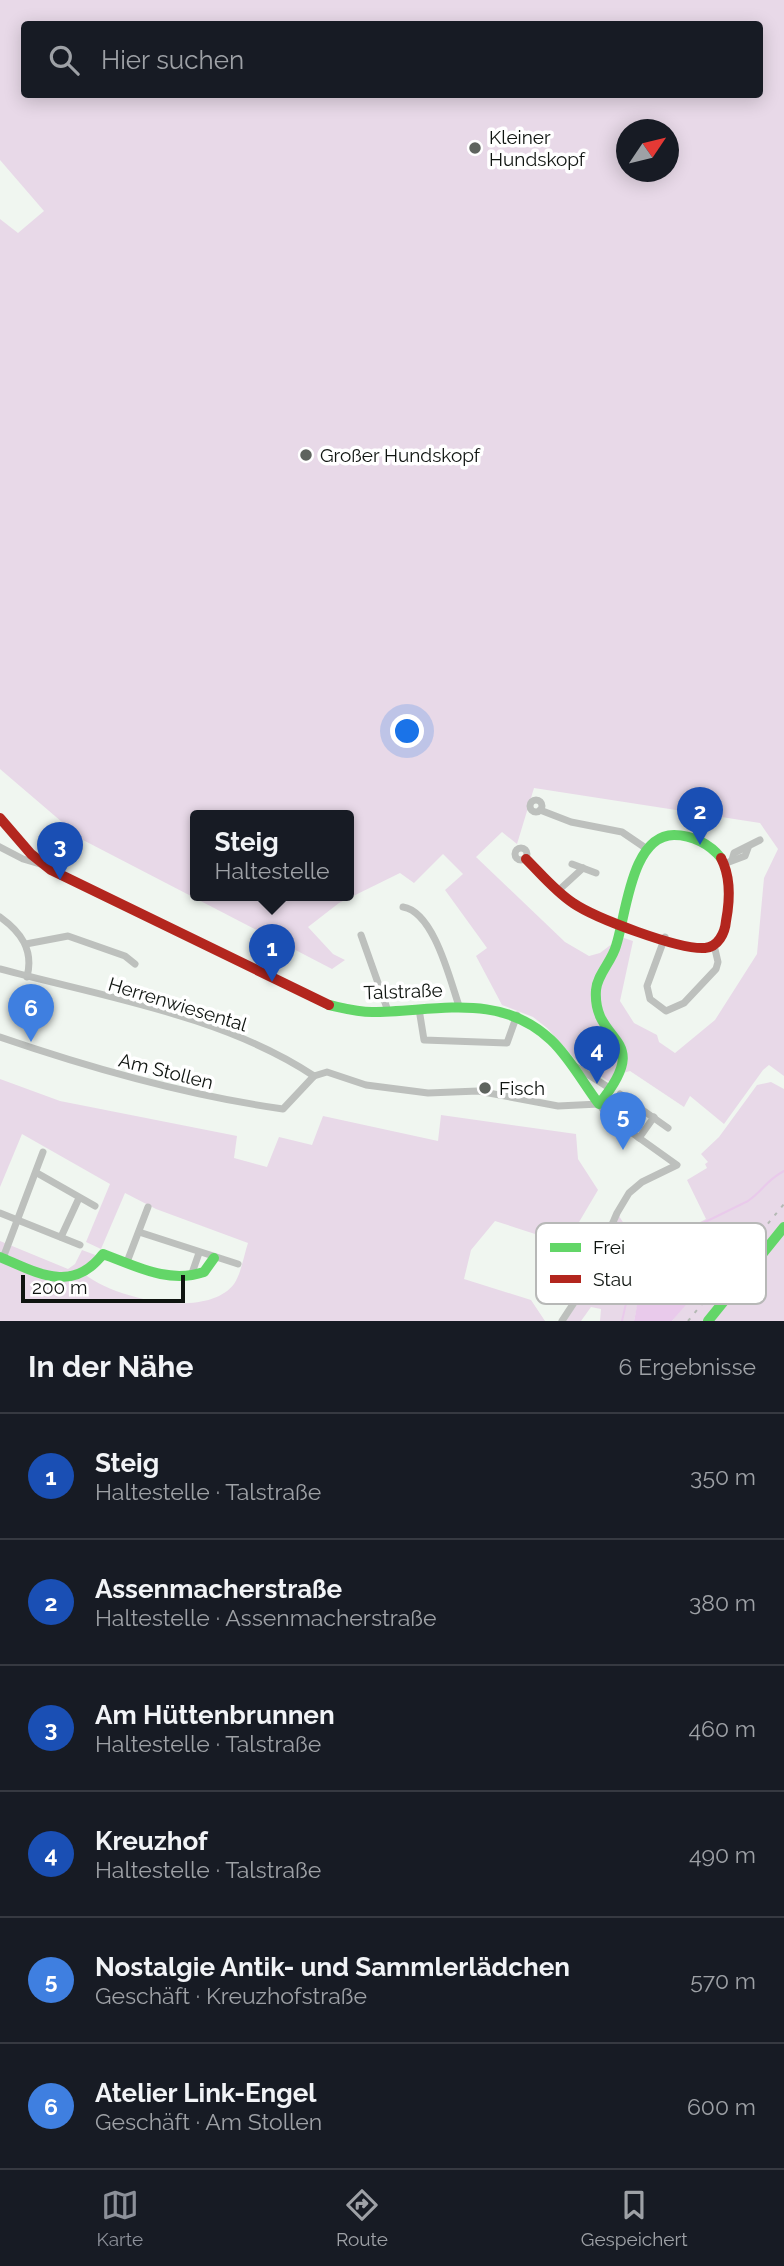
<!DOCTYPE html>
<html lang="de">
<meta charset="utf-8">
<style>
body{margin:0;font-family:Raleway,sans-serif;background:#20242c;color:#f1f3f6}
.compass{position:absolute;left:616px;top:119px;width:63px;height:63px;border-radius:50%;background:#171b24;box-shadow:0 4px 18px #0003;rotate:55deg}
.scale{position:absolute;left:21px;bottom:18px;width:164px;box-sizing:border-box;padding-left:7px;border:4px solid #0f1410;border-top:0;font-size:19px;line-height:24px;white-space:nowrap;color:#0f1410;-webkit-text-stroke:5px #fff;paint-order:stroke}
.you{position:absolute;left:408px;top:732px;width:24px;height:24px;margin:-18px;border:5px solid #fff;border-radius:50%;background:#1a73e8;box-shadow:0 0 0 10px #1a73e833}
.badge{display:grid;place-items:center;width:46px;height:46px;border-radius:50%;background:#8c9099;color:#fff;font-size:23px;font-weight:700}
.pin{position:absolute;translate:-50% -58px;filter:drop-shadow(0 2px 4px #0008)}
.pin::after{content:'';position:absolute;top:37px;width:24px;height:21px;background:inherit;clip-path:polygon(0 0,100% 0,50% 100%)}
.popup{position:absolute;left:190px;top:810px;width:164px;height:91px;box-sizing:border-box;display:grid;place-content:center;border-radius:7px;background:#171b24;filter:drop-shadow(0 2px 5px #0005);font-size:23px;white-space:nowrap;color:#9ea1a6}
.popup b{font-size:26px;color:#f1f3f6}
.popup::after{content:'';position:absolute;left:50%;top:100%;margin-left:-14px;border:14px solid transparent;border-top-color:#171b24}
.list{margin:0;padding:0;list-style:none}
h2{display:flex;justify-content:space-between;align-items:center;height:91px;margin:0;padding:0 28px;font-size:30px}
h2 small{font-size:23px;font-weight:400;color:#9ea1a6}
.list li{display:grid;grid-template-columns:46px 1fr auto;gap:21px;align-items:center;box-sizing:border-box;height:126px;padding:0 28px;border-top:2px solid #363941}
.list b{display:block;font-size:26px;white-space:nowrap}
.list p{margin:0;font-size:23px;white-space:nowrap;color:#9ea1a6}
.list em{font-size:23px;font-style:normal;color:#9ea1a6}
.icon{flex:none;width:38px;height:38px;fill:none;stroke:currentColor;stroke-width:2;stroke-linecap:round;stroke-linejoin:round}
.map{position:relative;flex:none;width:784px;height:1321px;overflow:hidden}
.search{position:absolute;background:#171b24;box-shadow:0 4px 18px #0003;left:21px;right:21px;top:21px;height:77px;display:flex;align-items:center;gap:18px;box-sizing:border-box;padding:0 24px;border-radius:7px;color:#9ea1a6;font-size:26px}
.sheet{height:847px;background:#171b24}
nav{display:flex;justify-content:space-around;align-items:center;box-sizing:border-box;height:98px;border-top:2px solid #363941;background:#171b24;font-size:19px;color:#9ea1a6}
nav a{display:grid;justify-items:center;gap:4px}
nav .on{color:#8c9099}
.map>svg:first-child{display:block}
.green{fill:#e8d9e8;fill-rule:evenodd}
.water{fill:#e9caeb}
.lines{fill:none;stroke-linecap:round;stroke-linejoin:round}
.stream{stroke:#e9caeb;stroke-width:2}
.street{stroke:#bdc0bd;stroke-width:7}
.fast{stroke:#63d668;stroke-width:10}
.jam{stroke:#b3261e;stroke-width:10}
.rail{stroke:#b4b9b4;stroke-width:2;stroke-dasharray:3.5 7;stroke-linecap:butt}
.poi-dot{fill:#5e635e;stroke:#fff;stroke-width:2.5}
.labels{text-anchor:middle;dominant-baseline:central;stroke-width:7;stroke-linejoin:round;paint-order:stroke}
.poi-label{font-size:19px;fill:#0f1410;stroke:#fff;text-anchor:start}
.street-label{font-size:19px;fill:#0f1410;stroke:#fff}
.key{fill:#fff;stroke:#b7b8b7;stroke-width:2}
.key-label{font-size:19px;fill:#0f1410}
</style>
<div class="map">
<svg width="784" height="1321" viewBox="0 0 784 1321">
<rect width="100%" height="100%" fill="#f0f6f0"/>
<g class="green">
<path d="M0 0H784V1076L769 1065 763 1070 724 1124 690 1096 684 1107 630 1071 616 1075 611 1083 576 1060 547 1028 533 1017 502 1005 476 956 487 948 445 890 463 874 443 854 414 883 400 873 339 903 308 927 333 954 345 960 332 969 83 840 0 769V219L18 233 44 211 0 160ZM24 24H760V94H24ZM626 130H668V172H626ZM534 788 760 823 778 849 764 878 757 954 715 1020 675 1053 659 1042 657 1035 634 1023 620 1001 633 941 621 937 600 953 589 956 565 942 476 857 502 832 517 844ZM195 816H349V896H195Z"/>
<path d="M0 1079 60 1101 237 1136 234 1158 267 1167 279 1137 312 1145 323 1116 438 1141 441 1115 576 1134 578 1159 598 1190 566 1244 495 1221 471 1250 464 1279 531 1300 545 1321H0V1241L68 1269 75 1264 82 1250 98 1256 81 1271C109 1298 206 1321 234 1284 241 1274 244 1255 248 1243L156 1209 125 1193 101 1249 86 1242 110 1184 22 1134 0 1187Z"/>
<polygon points="771,1082 784,1089 784,1321 672,1321 706,1278 643,1281 634,1321 600,1321 601,1309 591,1307 581,1321 566,1321 598,1272 619,1216 642,1252 706,1219 687,1180 707,1168 705,1164 708,1162 701,1154 719,1137 757,1085"/>
</g>
<path class="water" d="M743 1226 747 1227 745 1236 672 1321H634C638 1304 639 1282 650 1268 663 1250 721 1228 743 1226Z"/>
<g class="lines">
<path class="stream" d="M622 1321 636 1260 642 1253 748 1201C764 1190 765 1181 784 1171"/>
<g class="street">
<circle cx="536" cy="806" r="6"/>
<polyline points="540,810 571,822 622,832 647,849"/>
<polyline points="0,847 23,859 40,864"/>
<circle cx="521" cy="854" r="6"/>
<polyline points="732,860 734,853 760,840"/>
<polyline points="729,862 745,856 748,848"/>
<polyline points="572,864 596,873"/>
<polyline points="559,890 583,868"/>
<path d="M403 907C434 912 450 980 459 1006"/>
<path d="M0 917C21 932 34 950 27 977"/>
<polyline points="361,935 388,1011"/>
<polyline points="665,937 647,986 650,999 666,1011 684,1003 716,969 718,962 714,945"/>
<polyline points="26,944 68,936 125,956 135,964"/>
<path d="M0 969C104 997 224 1016 314 1076"/>
<polyline points="419,1009 424,1040 507,1043 517,1015"/>
<path d="M0 1037C93 1069 185 1095 283 1109L314 1076 327 1072 366 1085 428 1093 478 1091 558 1106 599 1104 607 1115 677 1165 642 1182 629 1193 617 1213 587 1283 562 1321"/>
<polyline points="573,1065 611,1089"/>
<polyline points="620,1094 668,1128"/>
<polyline points="639,1138 654,1117"/>
<polyline points="37,1173 95,1206"/>
<polyline points="0,1213 80,1245"/>
<polyline points="139,1232 238,1264"/>
<polyline points="61,1237 79,1198"/>
<polyline points="3,1258 43,1152"/>
<polyline points="127,1262 148,1207"/>
<polyline points="191,1276 199,1253"/>
</g>
<g class="fast">
<path d="M329 1005C343 1008 357 1012 372 1012 435 1012 499 991 551 1040 570 1058 583 1083 599 1104 656 1034 592 1046 596 990 597 975 612 961 616 946 626 916 631 835 674 835 692 835 710 844 721 858"/>
<path d="M0 1257C38 1273 72 1294 103 1254 136 1266 168 1284 204 1272L214 1258"/>
<polyline points="708,1321 784,1227"/>
</g>
<g class="jam">
<polyline points="0,818 31,854 51,870 329,1005"/>
<path d="M526 859C541 874 556 892 573 903 595 918 679 950 705 948 718 947 725 933 726 921 730 900 731 877 721 858"/>
</g>
<polyline class="rail" points="688,1321 784,1204"/>
</g>
<g class="poi-dot">
<circle cx="475" cy="148" r="7"/>
<circle cx="306" cy="455" r="7"/>
<circle cx="485" cy="1088" r="7"/>
</g>
<g class="labels">
<g class="poi-label">
<text x="489" y="137">Kleiner<tspan x="489" dy="22">Hundskopf</tspan></text>
<text x="320" y="455">Großer Hundskopf</text>
<text x="499" y="1088">Fisch</text>
</g>
<g class="street-label">
<text transform="translate(403 991) rotate(-2)">Talstraße</text>
<text transform="translate(178 1004) rotate(17)">Herrenwiesental</text>
<text transform="translate(166 1071) rotate(14)">Am Stollen</text>
</g>
</g>
<rect x="536" y="1223" width="230" height="81" rx="10" class="key"/>
<rect x="550" y="1243" width="31" height="9" fill="#63d668"/>
<rect x="550" y="1275" width="31" height="8" fill="#b3261e"/>
<g class="key-label">
<text x="593" y="1254">Frei</text>
<text x="593" y="1286">Stau</text>
</g>
</svg>
<svg class="compass" viewBox="-18 -18 36 36"><path d="M0-13l5 13h-10z" fill="#e53935"/><path d="M0 13l5-13h-10z" fill="#9ea1a6"/></svg>
<div class="scale">200 m</div>
<div class="you"></div>
<div class="pin badge" style="left:272px;top:982px;background:#1a4fb4">1</div>
<div class="popup"><b>Steig</b>Haltestelle</div>
<div class="pin badge" style="left:700px;top:845px;background:#1a4fb4">2</div>
<div class="pin badge" style="left:60px;top:880px;background:#1a4fb4">3</div>
<div class="pin badge" style="left:597px;top:1084px;background:#1a4fb4">4</div>
<div class="pin badge" style="left:623px;top:1150px;background:#3f7fe0">5</div>
<div class="pin badge" style="left:31px;top:1042px;background:#3f7fe0">6</div>
<div class="search"><svg class="icon" aria-label="search" viewBox="0 0 24 24"><circle cx="10" cy="10" r="6"/><path d="M15 15l6 6"/></svg>Hier suchen</div>
</div>
<section class="sheet">
<h2>In der Nähe<small>6 Ergebnisse</small></h2>
<ul class="list">
<li><span class="badge" style="background:#1a4fb4">1</span><div><b>Steig</b><p>Haltestelle · Talstraße</p></div><em>350 m</em></li>
<li><span class="badge" style="background:#1a4fb4">2</span><div><b>Assenmacherstraße</b><p>Haltestelle · Assenmacherstraße</p></div><em>380 m</em></li>
<li><span class="badge" style="background:#1a4fb4">3</span><div><b>Am Hüttenbrunnen</b><p>Haltestelle · Talstraße</p></div><em>460 m</em></li>
<li><span class="badge" style="background:#1a4fb4">4</span><div><b>Kreuzhof</b><p>Haltestelle · Talstraße</p></div><em>490 m</em></li>
<li><span class="badge" style="background:#3f7fe0">5</span><div><b>Nostalgie Antik- und Sammlerlädchen</b><p>Geschäft · Kreuzhofstraße</p></div><em>570 m</em></li>
<li><span class="badge" style="background:#3f7fe0">6</span><div><b>Atelier Link-Engel</b><p>Geschäft · Am Stollen</p></div><em>600 m</em></li>
</ul>
</section>
<nav>
<a class="on"><svg class="icon" aria-label="map" viewBox="0 0 24 24"><path d="M3 6l6-2 6 2 6-2v14l-6 2-6-2-6 2zM9 4v14M15 6v14"/></svg>Karte</a>
<a><svg class="icon" aria-label="directions" viewBox="0 0 24 24"><path d="M12 3l9 9-9 9-9-9zM9 14v-3h6M13 9l2 2-2 2"/></svg>Route</a>
<a><svg class="icon" aria-label="saved" viewBox="0 0 24 24"><path d="M7 4h10v16l-5-4-5 4z"/></svg>Gespeichert</a>
</nav>
